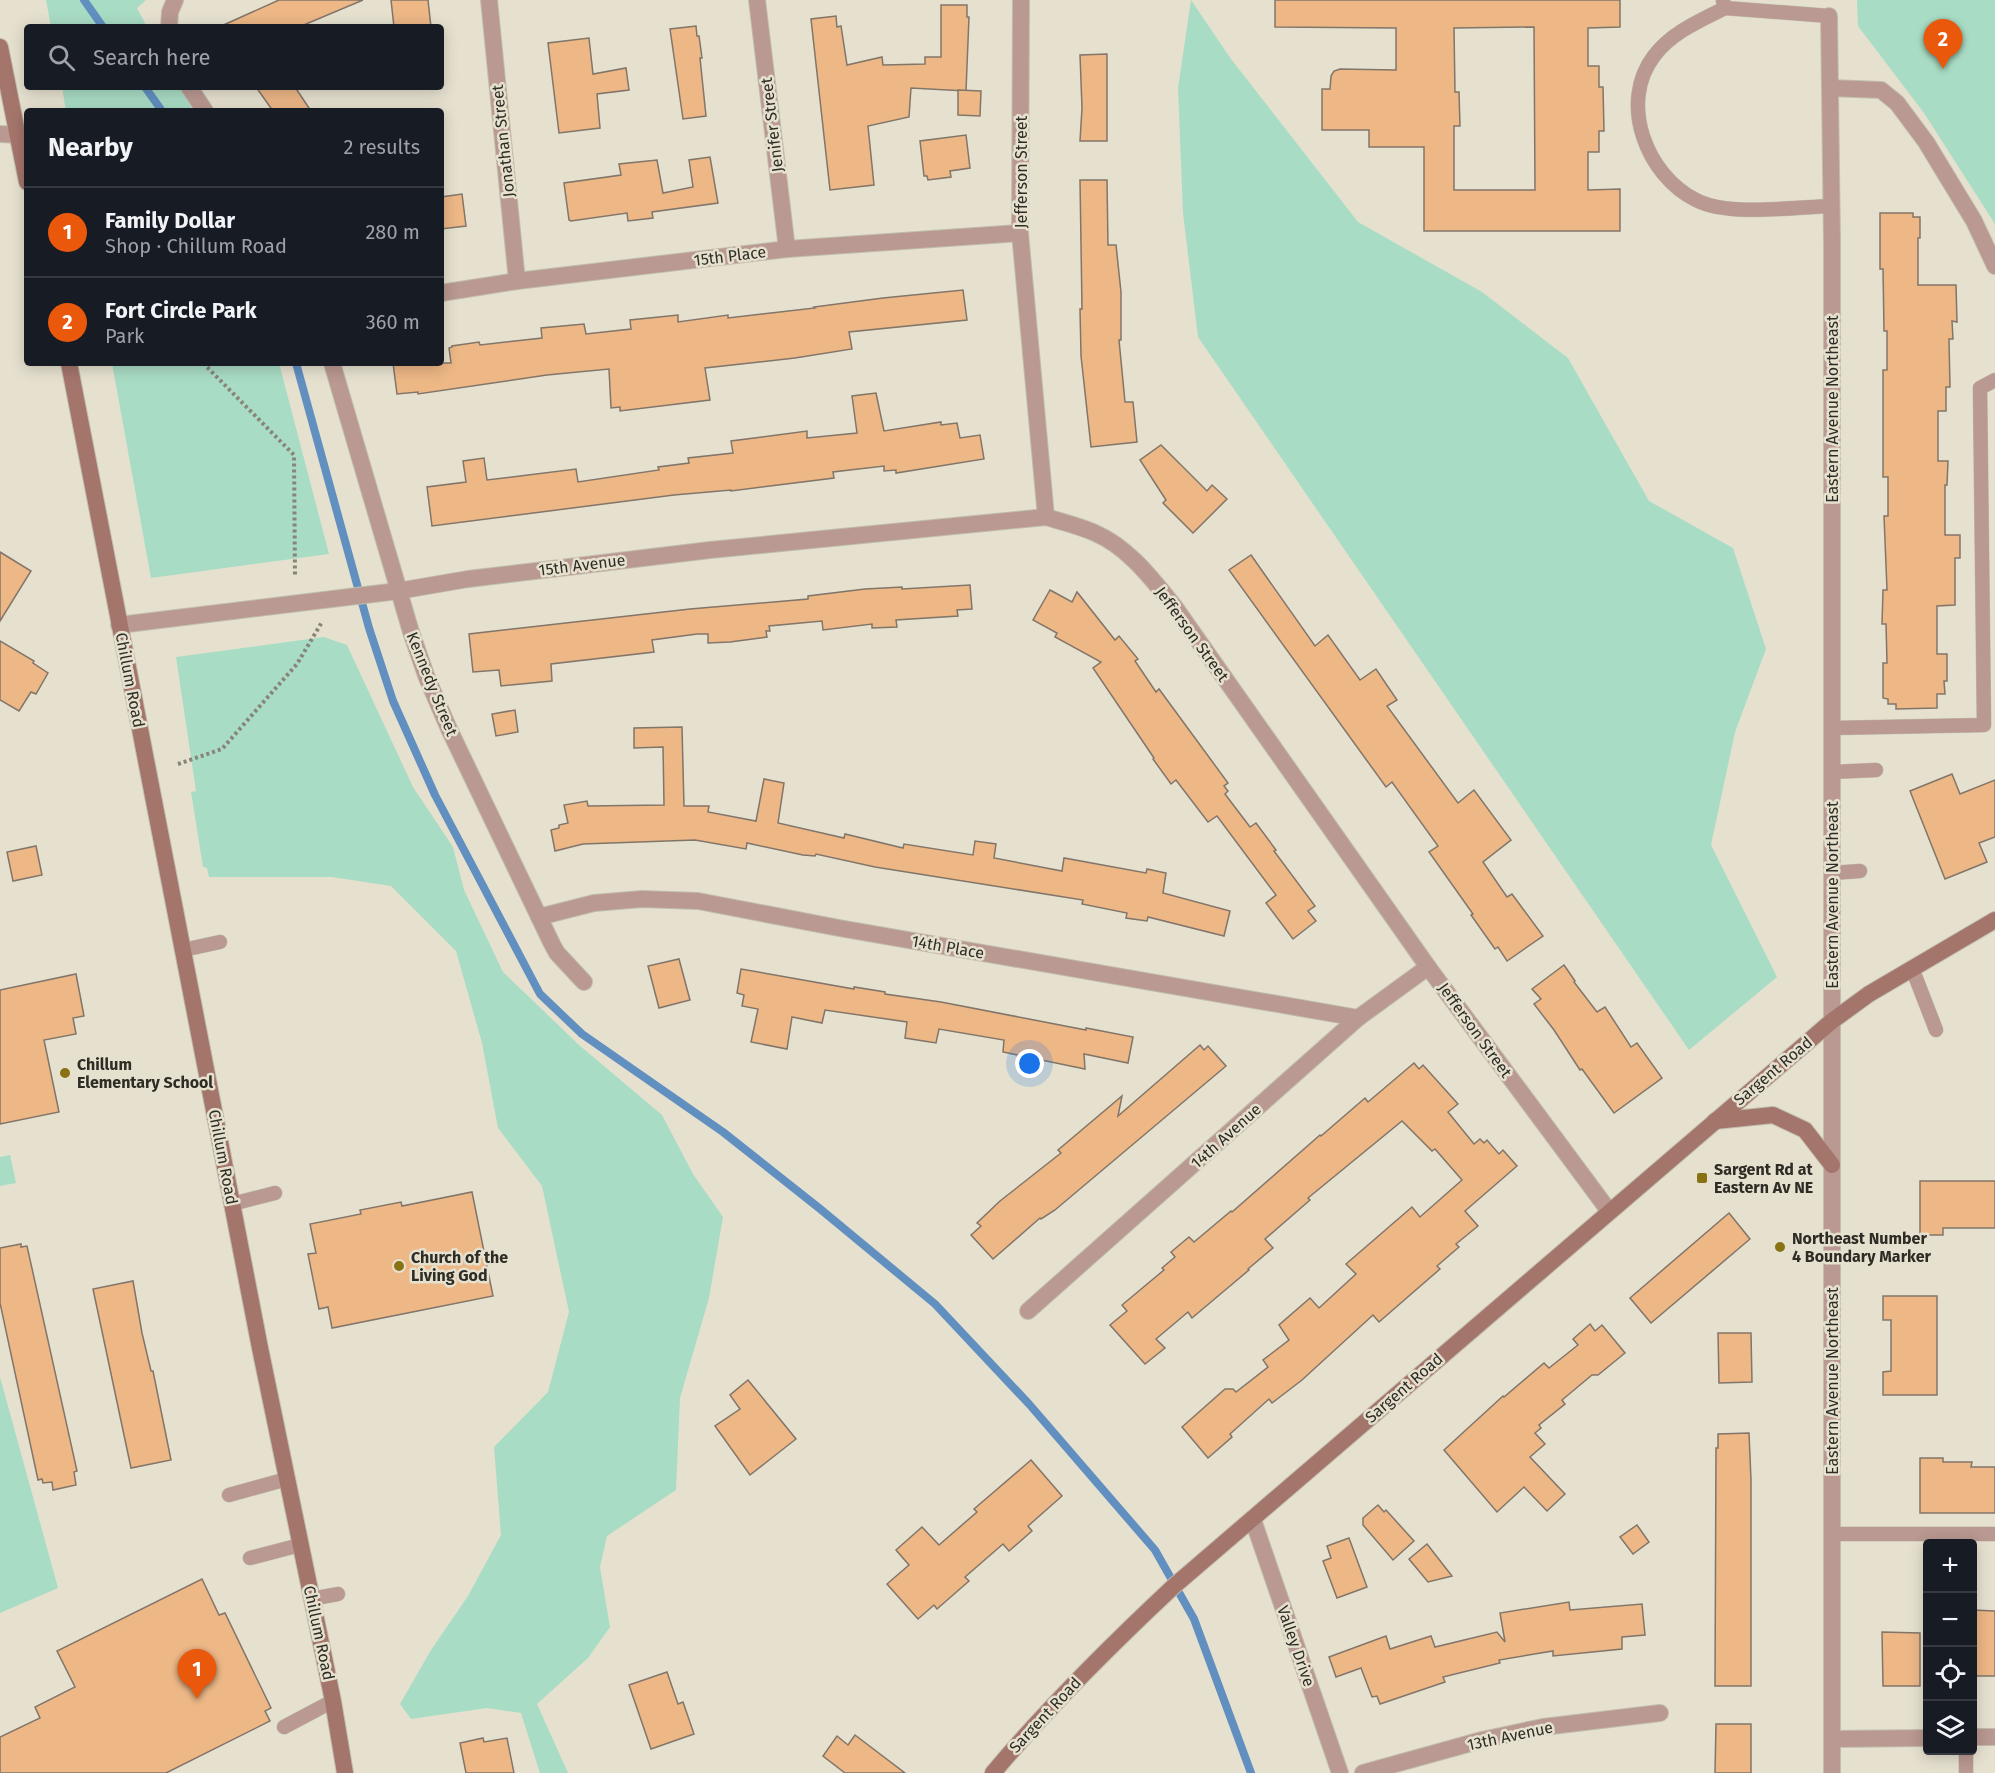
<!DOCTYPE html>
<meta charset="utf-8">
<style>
body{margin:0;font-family:"Fira Sans",sans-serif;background:#242831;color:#f1f3f6}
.controls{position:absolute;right:18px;bottom:18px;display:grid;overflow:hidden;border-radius:6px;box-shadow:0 3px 15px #0003}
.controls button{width:54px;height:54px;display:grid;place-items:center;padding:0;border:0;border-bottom:2px solid #363941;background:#171b24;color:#f1f3f6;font:30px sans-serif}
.you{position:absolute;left:1030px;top:1064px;width:21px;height:21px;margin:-15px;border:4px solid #fff;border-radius:50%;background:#1a73e8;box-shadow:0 0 0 9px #1a73e833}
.badge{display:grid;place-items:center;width:39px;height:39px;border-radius:50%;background:#ea580c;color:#fff;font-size:20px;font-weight:700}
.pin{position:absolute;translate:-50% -50px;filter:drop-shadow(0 2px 3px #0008)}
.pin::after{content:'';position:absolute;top:32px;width:21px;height:18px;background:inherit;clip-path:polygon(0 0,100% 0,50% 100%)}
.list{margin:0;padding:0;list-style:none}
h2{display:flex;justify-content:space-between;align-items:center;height:78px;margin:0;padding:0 24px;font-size:26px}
h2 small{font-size:20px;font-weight:400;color:#9ea1a6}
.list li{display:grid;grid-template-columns:39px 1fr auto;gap:18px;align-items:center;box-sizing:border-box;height:90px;padding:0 24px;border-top:2px solid #363941}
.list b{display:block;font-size:22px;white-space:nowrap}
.list p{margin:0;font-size:20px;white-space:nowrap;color:#9ea1a6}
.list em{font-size:20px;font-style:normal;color:#9ea1a6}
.icon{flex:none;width:33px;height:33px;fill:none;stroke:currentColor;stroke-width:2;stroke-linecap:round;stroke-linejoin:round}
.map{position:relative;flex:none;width:1995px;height:1773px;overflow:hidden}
.search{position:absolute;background:#171b24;box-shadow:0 3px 15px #0003;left:24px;top:24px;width:420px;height:66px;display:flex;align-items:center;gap:15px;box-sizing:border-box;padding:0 21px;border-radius:6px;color:#9ea1a6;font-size:22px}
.panel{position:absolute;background:#171b24;box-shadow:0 3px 15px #0003;left:24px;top:108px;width:420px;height:258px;border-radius:6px}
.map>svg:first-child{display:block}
.green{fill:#a9dcc4}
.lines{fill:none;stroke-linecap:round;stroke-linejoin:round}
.stream{stroke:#618fc0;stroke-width:8}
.building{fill:#edb786;stroke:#827569;stroke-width:1.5;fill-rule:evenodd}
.service-casing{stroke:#c1bdad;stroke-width:15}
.minor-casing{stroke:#c1bdad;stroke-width:18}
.tertiary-casing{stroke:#c1bdad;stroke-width:18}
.secondary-casing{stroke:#c1bdad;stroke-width:18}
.path{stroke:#888578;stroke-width:4;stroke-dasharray:3 3;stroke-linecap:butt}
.service{stroke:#b99991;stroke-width:14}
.minor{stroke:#b99991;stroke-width:16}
.tertiary{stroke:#b99991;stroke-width:16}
.secondary{stroke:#a4756b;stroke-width:16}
.poi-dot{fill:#897214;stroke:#e6e1cf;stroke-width:2}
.labels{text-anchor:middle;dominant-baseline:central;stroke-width:5;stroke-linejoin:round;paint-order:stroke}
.street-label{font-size:16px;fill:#2e2c25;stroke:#e6e1cf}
.poi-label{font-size:16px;font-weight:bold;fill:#2e2c25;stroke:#e6e1cf;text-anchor:start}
</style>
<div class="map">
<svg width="1995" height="1773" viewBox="0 0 1995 1773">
<rect width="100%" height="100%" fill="#e6e1cf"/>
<g class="green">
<polygon points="46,0 146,0 137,8 147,27 51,27"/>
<polygon points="1191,0 1231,59 1358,222 1482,292 1568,358 1649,501 1733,548 1766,649 1735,732 1711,845 1777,977 1689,1050 1198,337 1183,213 1178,88"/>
<polygon points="1857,0 1995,0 1995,224 1924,113 1858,26"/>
<polygon points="62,87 180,87 193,111 66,111"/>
<polygon points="112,363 279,363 329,554 151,578"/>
<polygon points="324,637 347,645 413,787 453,847 464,890 503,972 579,1045 662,1115 693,1174 723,1217 709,1298 680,1398 676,1490 607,1536 600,1567 610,1627 588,1658 537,1704 568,1773 540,1773 521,1713 487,1708 411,1719 400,1704 431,1650 468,1596 501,1535 494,1447 548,1392 569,1312 542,1186 498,1128 482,1043 456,951 391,886 332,877 209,877 207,868 203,867 191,792 196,791 176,657"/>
<polygon points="10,1155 16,1183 0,1186 0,1157"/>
<polygon points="0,1377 58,1588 0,1613"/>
</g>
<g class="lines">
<g class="stream">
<polyline points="84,0 103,27"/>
<polyline points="145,87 162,111"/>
<polyline points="296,363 369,628 393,701 435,795 540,994 582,1034 723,1132 819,1208 935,1304 1029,1404 1155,1550 1194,1619 1251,1773"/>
</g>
</g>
<g class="building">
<polygon points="279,0 363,0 299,27 219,27"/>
<polygon points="391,0 428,0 431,27 394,27"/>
<path d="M1275 0H1620V27L1588 28V66H1599V87H1603L1604 131H1599V152H1588V190L1620 189V231H1424V147H1369V130H1322V89H1330L1331 76 1334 71 1340 69 1396 70V28L1275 27ZM1534 27 1535 190H1454V126H1460L1459 92H1455L1454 28Z"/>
<polygon points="941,5 967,5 967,17 969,17 966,91 911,88 909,117 868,126 874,185 830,190 811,19 836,16 837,27 841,26 847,65 882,57 883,65 925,64 925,57 941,57"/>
<polygon points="696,26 697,36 699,36 702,58 700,58 706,116 683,119 670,29"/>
<polygon points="589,38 593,74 626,68 629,90 597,94 600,128 559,133 548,43"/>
<polygon points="1107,54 1107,141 1080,141 1082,108 1080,55"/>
<polygon points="256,87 295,87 311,111 273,111"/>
<polygon points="958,90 981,91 980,116 958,115"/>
<polygon points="966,135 970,168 950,171 951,177 928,180 927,176 924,176 920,141"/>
<polygon points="710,157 718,203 652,212 653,218 628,221 627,213 571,221 569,220 564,183 621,175 619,164 657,160 663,193 693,187 689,160"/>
<polygon points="1080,180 1107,180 1108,245 1116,245 1121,292 1121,340 1119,340 1125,402 1133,402 1137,442 1091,447 1081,356 1080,309 1082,309"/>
<polygon points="462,194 466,226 441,229 441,197"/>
<polygon points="1880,213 1913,213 1913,217 1920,217 1920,238 1918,238 1918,285 1956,285 1957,322 1952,321 1953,339 1949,339 1950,387 1946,387 1946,411 1938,411 1938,461 1948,461 1947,485 1945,485 1945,535 1960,535 1960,558 1955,558 1955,605 1937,606 1937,654 1947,654 1947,681 1944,681 1945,694 1937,694 1937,708 1896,709 1896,704 1888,704 1888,699 1883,698 1883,663 1887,663 1886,624 1882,624 1883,590 1887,590 1884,516 1888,516 1888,477 1883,477 1883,370 1887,370 1887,331 1884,331 1883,269 1880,269"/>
<polygon points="963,290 967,320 849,332 852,349 795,358 705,368 710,400 620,411 620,407 611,408 609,369 547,375 418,394 418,392 397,394 393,363 451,363 449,348 452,347 452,346 479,342 480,345 542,338 541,328 584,324 586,334 631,329 630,320 678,315 678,322 728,315 728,318 815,308 814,307 883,298"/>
<polygon points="876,393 884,431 941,422 941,425 957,423 960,438 980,435 984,459 896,473 896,470 884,471 884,466 833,472 834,478 731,491 731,490 674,495 432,526 427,487 466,482 463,461 484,458 487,480 576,469 578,482 659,470 658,467 689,463 688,458 733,453 731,441 807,431 807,438 857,433 852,396"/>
<polygon points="1161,445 1207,491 1212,485 1227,499 1193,533 1163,503 1166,500 1140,460"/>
<polygon points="0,552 31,571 0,621"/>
<polygon points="1251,555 1315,646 1328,635 1360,680 1376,669 1397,700 1387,706 1458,803 1474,790 1511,840 1483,862 1507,897 1512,894 1543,936 1507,961 1498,947 1495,949 1471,915 1473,914 1429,852 1438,846 1392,782 1386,787 1229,570"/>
<polygon points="970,585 972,609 957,610 958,616 896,620 897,627 872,628 872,624 823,630 822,621 769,626 770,631 766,631 767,637 730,642 708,643 708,634 697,634 652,640 654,652 551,664 552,681 501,686 499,670 473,672 469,634 690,609 808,599 808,596 865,589 902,587 902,589"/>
<polygon points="1050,590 1072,602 1077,592 1115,640 1119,636 1138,659 1135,661 1156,692 1159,689 1228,783 1224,786 1228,791 1225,794 1250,827 1256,823 1276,850 1274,851 1315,906 1308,911 1316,921 1293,939 1266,903 1276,895 1217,816 1208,822 1176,780 1171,784 1153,759 1154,758 1093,668 1101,662 1055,637 1057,633 1033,620"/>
<polygon points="0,641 34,661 33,663 48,673 36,694 31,692 19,711 0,700"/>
<polygon points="515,710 518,732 496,736 492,714"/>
<polygon points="682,727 684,806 709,806 708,812 756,821 764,779 784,783 778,823 844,838 845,834 903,848 904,844 973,855 975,841 996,844 994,858 1062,871 1064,858 1146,873 1147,869 1166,873 1163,893 1230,911 1224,936 1148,917 1147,921 1126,918 1127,913 1082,904 1083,900 875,867 816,854 815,856 803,855 747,843 746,849 695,840 583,844 555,851 551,830 559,828 559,825 568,823 564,805 587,801 588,806 664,805 663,747 634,748 634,728"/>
<polygon points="1952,774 1960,794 1995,780 1995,837 1979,843 1987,862 1945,879 1910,791"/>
<polygon points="36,846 42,875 13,881 7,852"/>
<polygon points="679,959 690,1000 659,1008 648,966"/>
<polygon points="1564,965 1575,981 1574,982 1597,1012 1605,1007 1631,1047 1637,1043 1662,1078 1614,1113 1582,1069 1580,1070 1554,1030 1534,1004 1541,999 1532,989"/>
<polygon points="741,969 854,989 854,987 885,992 885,994 941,1002 1086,1030 1086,1028 1133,1037 1128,1063 1084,1054 1085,1069 1003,1052 1004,1040 939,1029 936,1043 905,1038 907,1022 825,1010 822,1023 792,1017 787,1049 751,1042 758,1009 742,1006 744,995 737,993"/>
<polygon points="76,974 84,1016 73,1018 76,1034 44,1040 59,1112 0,1124 0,990"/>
<polygon points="1200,1045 1204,1050 1208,1046 1226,1066 1055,1210 1041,1219 1040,1218 993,1259 971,1235 981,1226 977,1223 1000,1201 1061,1153 1058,1150 1122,1096 1118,1116"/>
<polygon points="1414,1063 1419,1069 1423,1065 1458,1104 1448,1112 1474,1144 1480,1139 1484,1143 1487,1140 1499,1154 1503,1150 1517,1166 1465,1211 1478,1226 1456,1244 1459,1247 1437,1266 1440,1269 1379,1322 1373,1315 1302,1380 1272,1403 1269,1399 1230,1434 1232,1437 1208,1458 1182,1427 1225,1389 1233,1389 1236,1392 1268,1367 1263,1360 1289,1340 1279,1325 1310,1298 1319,1308 1356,1274 1346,1264 1412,1207 1420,1217 1462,1180 1435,1149 1432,1151 1402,1121 1308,1198 1310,1200 1265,1239 1273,1248 1248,1269 1249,1270 1192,1318 1188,1312 1156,1339 1165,1348 1145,1364 1110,1325 1127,1311 1122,1305 1164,1270 1162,1268 1175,1257 1171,1252 1189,1237 1194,1242 1231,1211 1232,1212 1320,1135 1321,1136 1365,1098 1368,1102"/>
<polygon points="1920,1181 1995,1181 1995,1228 1943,1228 1943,1235 1920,1235"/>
<polygon points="472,1192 493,1296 332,1328 328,1307 319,1309 308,1254 316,1253 310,1224 361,1214 360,1210 401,1202 402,1206"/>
<polygon points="1729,1213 1750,1239 1651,1323 1630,1298"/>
<polygon points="21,1244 21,1247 27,1246 77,1471 74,1472 76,1485 53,1490 52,1482 43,1483 42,1479 38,1480 0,1303 0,1248"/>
<polygon points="133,1281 142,1333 151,1371 153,1371 171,1460 131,1468 93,1289"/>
<polygon points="1883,1296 1937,1296 1937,1395 1883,1395 1883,1372 1891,1371 1891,1320 1883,1320"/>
<polygon points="1590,1324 1595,1331 1602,1325 1625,1353 1598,1375 1592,1375 1562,1400 1565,1404 1539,1425 1541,1428 1535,1433 1545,1444 1530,1457 1565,1494 1547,1511 1524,1487 1497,1512 1444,1450 1503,1396 1504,1397 1544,1363 1549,1368 1578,1345 1573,1339"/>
<polygon points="1718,1333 1751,1333 1752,1382 1719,1383"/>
<polygon points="748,1380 796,1439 750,1475 715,1426 740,1409 730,1395"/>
<polygon points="1749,1433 1751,1480 1751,1686 1715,1686 1716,1448 1718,1448 1718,1434"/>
<polygon points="1920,1458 1943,1458 1943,1462 1972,1462 1971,1467 1995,1467 1995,1513 1920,1513"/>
<polygon points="1031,1460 1062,1496 1028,1526 1032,1531 1009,1551 1003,1544 965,1577 969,1581 937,1609 934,1605 918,1619 887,1584 909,1565 896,1550 922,1527 939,1545 977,1512 974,1509"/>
<polygon points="1378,1505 1384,1512 1386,1510 1414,1541 1393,1560 1363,1525 1363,1518"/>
<polygon points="1637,1525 1649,1542 1633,1554 1620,1537"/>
<polygon points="1349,1538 1367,1587 1337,1598 1323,1561 1331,1558 1327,1546"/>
<polygon points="1427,1544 1452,1576 1428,1582 1409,1559"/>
<polygon points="202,1579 219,1615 225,1613 271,1708 265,1711 270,1721 166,1773 0,1773 0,1737 40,1718 35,1707 75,1687 57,1651"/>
<polygon points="1569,1602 1570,1610 1642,1604 1645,1635 1622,1637 1622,1649 1553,1656 1553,1651 1499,1660 1500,1663 1443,1677 1445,1682 1380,1704 1377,1696 1372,1697 1361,1668 1336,1677 1329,1657 1386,1636 1390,1649 1431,1636 1435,1647 1497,1632 1505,1642 1500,1613"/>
<polygon points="1972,1610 1995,1611 1995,1676 1972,1676"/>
<polygon points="1882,1632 1920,1633 1920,1686 1883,1686"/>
<polygon points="667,1672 678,1704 683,1702 694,1734 651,1749 629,1685"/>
<polygon points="1716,1724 1751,1724 1751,1773 1715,1773"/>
<polygon points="855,1735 905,1773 845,1773 823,1756 837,1736 848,1745"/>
<polygon points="483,1738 484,1742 507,1738 514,1773 466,1773 460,1743"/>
</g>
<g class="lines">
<defs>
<g id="service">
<polyline points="1723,1 1725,8 1829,16"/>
<path d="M1725 8C1699 21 1671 33 1654 56 1618 103 1647 176 1696 200 1728 217 1795 207 1832 206"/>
<polyline points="1832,728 1984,725 1980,388 1995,380"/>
<polyline points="1832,772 1876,770"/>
<polyline points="1832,873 1860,871"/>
<polyline points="183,950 220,942"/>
<polyline points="1912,968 1936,1030"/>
<polyline points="232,1204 275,1193"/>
<polyline points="229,1495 287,1479"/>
<polyline points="1832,1534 1995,1534"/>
<polyline points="250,1558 300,1545"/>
<polyline points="311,1599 338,1594"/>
<polyline points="284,1727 333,1701"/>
<polyline points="1966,1773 1966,1750"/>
</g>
<g id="minor">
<polyline points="489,0 517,281"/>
<polyline points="757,0 787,249"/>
<polyline points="1021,0 1020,233 1046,517"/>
<polyline points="1829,16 1832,243 1832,1021"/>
<polyline points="169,27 170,12 175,0"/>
<polyline points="189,87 205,111"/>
<polyline points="1830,88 1881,90 1897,103 1926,142 1974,221 1995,266"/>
<polyline points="441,293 517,281 787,249 1020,233"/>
<polyline points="332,363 411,632 427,678 449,729 552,944 557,953 584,982"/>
<path d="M119 625 398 591 468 579 710 550 1046 517C1062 522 1080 526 1095 533 1128 547 1152 579 1174 606L1428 967 1609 1211"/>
<polyline points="539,917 594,903 642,899 698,901 839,928 1358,1018"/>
<polyline points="1028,1311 1358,1018 1428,967"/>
<polyline points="1253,1520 1340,1773"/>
<polyline points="1972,1737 1995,1737"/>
<polyline points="1832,1739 1928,1738"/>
<polyline points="1363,1773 1482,1740 1543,1727 1660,1713"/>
</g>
<g id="tertiary">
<polyline points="0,134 19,135"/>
<polyline points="1832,1773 1832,1021"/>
</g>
<g id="secondary">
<polyline points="0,47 27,182"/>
<polyline points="69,363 260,1348 333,1701 345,1773"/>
<polyline points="1715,1121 1773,1115 1805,1130 1832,1165"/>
<path d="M993 1773C1049 1706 1111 1645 1174 1586L1803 1046 1832 1021 1869 994 1995 920"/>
</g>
</defs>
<use href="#service" class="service-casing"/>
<use href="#minor" class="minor-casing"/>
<use href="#tertiary" class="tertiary-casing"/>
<use href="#secondary" class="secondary-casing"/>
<g class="path">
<polyline points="203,363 294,455 295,576"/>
<polyline points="178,764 222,749 297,664 322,622"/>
</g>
<use href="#service" class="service"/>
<use href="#minor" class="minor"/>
<use href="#tertiary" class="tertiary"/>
<use href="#secondary" class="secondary"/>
</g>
<g class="poi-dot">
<circle cx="65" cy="1073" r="6"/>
<rect x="1696" y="1172" width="12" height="12" rx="3"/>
<circle cx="1780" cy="1247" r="6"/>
<circle cx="399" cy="1266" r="6"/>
</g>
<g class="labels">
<g class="street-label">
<text transform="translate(772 125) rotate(-97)">Jenifer Street</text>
<text transform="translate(503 141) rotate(-96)">Jonathan Street</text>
<text transform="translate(1021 172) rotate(-90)">Jefferson Street</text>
<text transform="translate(730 256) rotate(-7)">15th Place</text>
<text transform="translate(1832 409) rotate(-90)">Eastern Avenue Northeast</text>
<text transform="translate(582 565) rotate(-7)">15th Avenue</text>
<text transform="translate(1192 634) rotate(54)">Jefferson Street</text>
<text transform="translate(130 680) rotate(79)">Chillum Road</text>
<text transform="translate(432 684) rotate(68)">Kennedy Street</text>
<text transform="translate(1832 895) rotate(-90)">Eastern Avenue Northeast</text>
<text transform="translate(948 947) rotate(10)">14th Place</text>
<text transform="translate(1475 1030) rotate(54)">Jefferson Street</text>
<text transform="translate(1773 1071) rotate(-40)">Sargent Road</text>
<text transform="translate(1226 1136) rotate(-42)">14th Avenue</text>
<text transform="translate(223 1157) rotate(79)">Chillum Road</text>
<text transform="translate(1832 1381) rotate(-90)">Eastern Avenue Northeast</text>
<text transform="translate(1404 1388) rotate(-41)">Sargent Road</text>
<text transform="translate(319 1633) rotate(78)">Chillum Road</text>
<text transform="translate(1296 1646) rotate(71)">Valley Drive</text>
<text transform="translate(1045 1715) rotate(-47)">Sargent Road</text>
<text transform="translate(1510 1736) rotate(-12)">13th Avenue</text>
</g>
<g class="poi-label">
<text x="77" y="1064">Chillum<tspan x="77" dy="18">Elementary School</tspan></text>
<text x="1714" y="1169">Sargent Rd at<tspan x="1714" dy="18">Eastern Av NE</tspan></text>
<text x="1792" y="1238">Northeast Number<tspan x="1792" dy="18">4 Boundary Marker</tspan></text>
<text x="411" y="1257">Church of the<tspan x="411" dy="18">Living God</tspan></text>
</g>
</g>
</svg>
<div class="controls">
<button>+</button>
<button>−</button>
<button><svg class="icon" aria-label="locate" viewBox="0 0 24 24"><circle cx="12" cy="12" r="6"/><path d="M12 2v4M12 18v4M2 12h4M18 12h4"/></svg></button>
<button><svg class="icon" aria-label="layers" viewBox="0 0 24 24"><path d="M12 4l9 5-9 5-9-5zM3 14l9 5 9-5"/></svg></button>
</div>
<div class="you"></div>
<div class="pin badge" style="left:197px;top:1699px">1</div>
<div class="pin badge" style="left:1943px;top:69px">2</div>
<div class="search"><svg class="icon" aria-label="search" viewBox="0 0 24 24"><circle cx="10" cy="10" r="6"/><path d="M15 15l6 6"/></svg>Search here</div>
<section class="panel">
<h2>Nearby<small>2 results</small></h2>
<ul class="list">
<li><span class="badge">1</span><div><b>Family Dollar</b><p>Shop · Chillum Road</p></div><em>280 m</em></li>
<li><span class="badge">2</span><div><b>Fort Circle Park</b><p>Park</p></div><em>360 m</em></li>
</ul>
</section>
</div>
